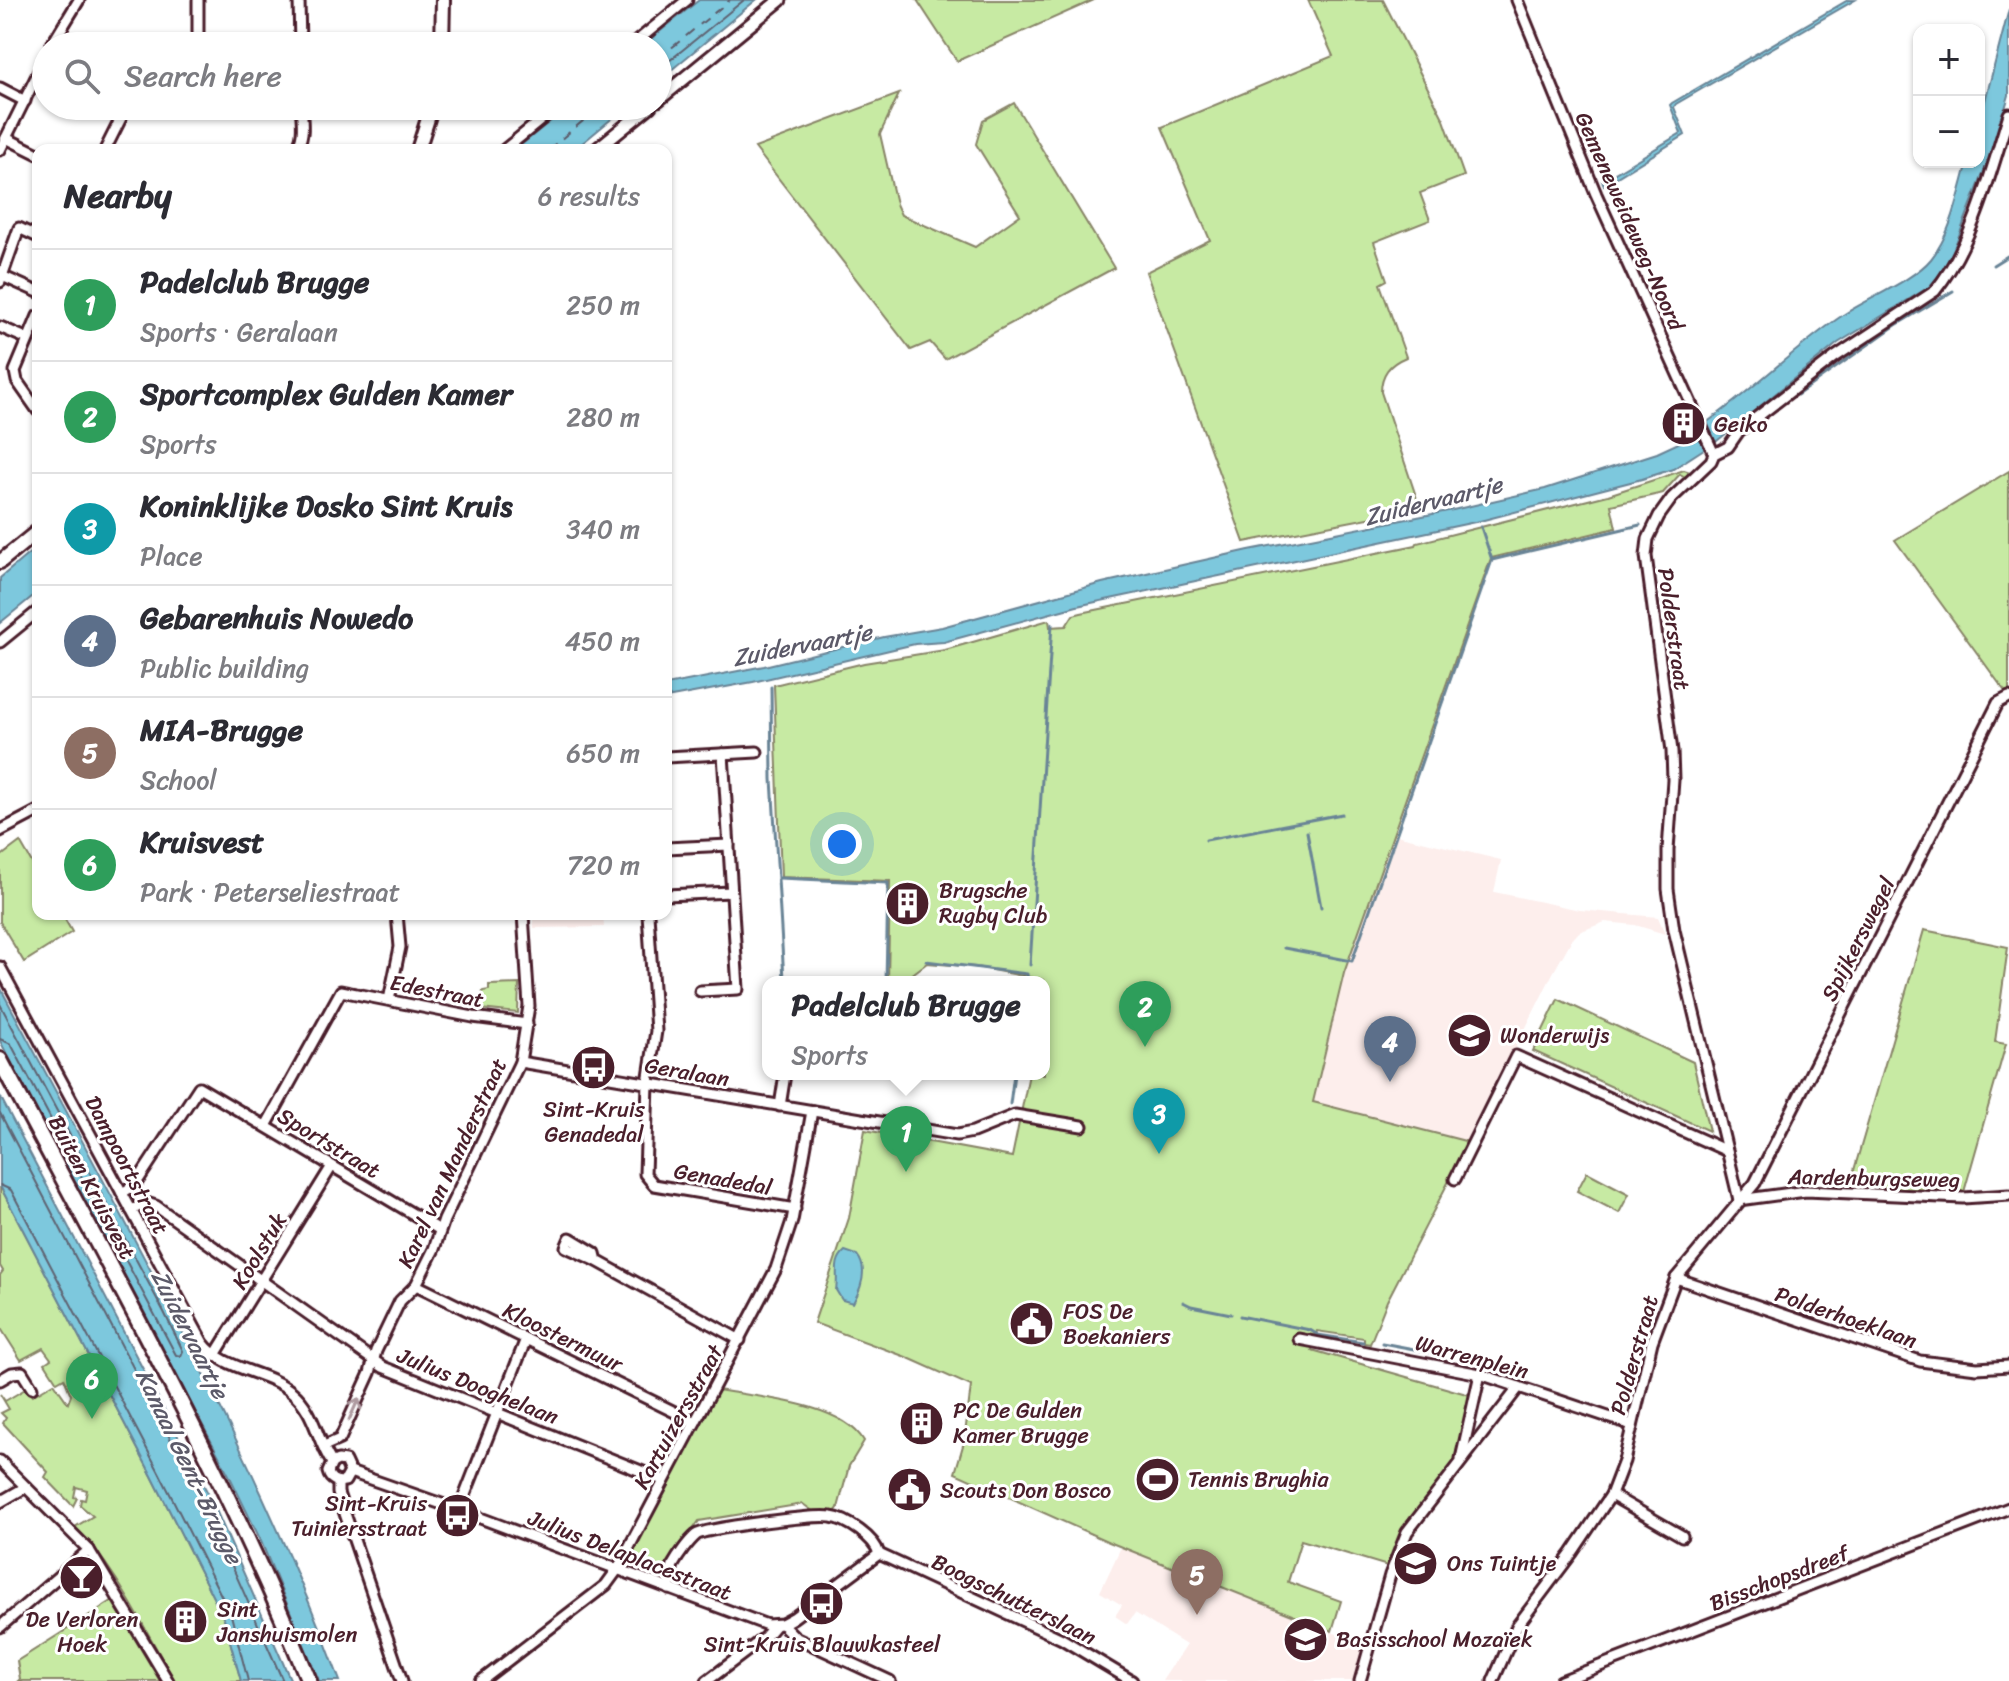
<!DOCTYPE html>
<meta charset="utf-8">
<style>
body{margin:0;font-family:Sriracha,sans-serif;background:#f7f7f7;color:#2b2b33}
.controls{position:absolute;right:24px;top:24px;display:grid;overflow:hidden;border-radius:16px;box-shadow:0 2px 6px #0004}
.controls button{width:72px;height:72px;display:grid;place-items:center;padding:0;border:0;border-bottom:2px solid #e1e1e2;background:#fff;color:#2b2b33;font:40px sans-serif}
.you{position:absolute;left:842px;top:844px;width:28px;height:28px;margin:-20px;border:6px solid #fff;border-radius:50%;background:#1a73e8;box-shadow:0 0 0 12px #1a73e833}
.badge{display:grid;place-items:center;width:52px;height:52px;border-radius:50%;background:#4a1f2b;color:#fff;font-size:26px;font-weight:700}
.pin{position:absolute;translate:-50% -66px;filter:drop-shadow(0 2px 4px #0008)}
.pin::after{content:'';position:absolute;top:42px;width:28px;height:24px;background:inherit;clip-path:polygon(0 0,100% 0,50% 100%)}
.popup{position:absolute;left:762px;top:976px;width:288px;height:104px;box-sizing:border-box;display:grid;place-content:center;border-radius:16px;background:#fff;filter:drop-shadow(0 2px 6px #0005);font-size:26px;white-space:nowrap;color:#7c7c81}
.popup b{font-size:30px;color:#2b2b33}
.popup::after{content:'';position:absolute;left:50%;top:100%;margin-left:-16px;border:16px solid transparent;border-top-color:#fff}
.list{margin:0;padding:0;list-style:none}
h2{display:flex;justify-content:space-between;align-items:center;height:104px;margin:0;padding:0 32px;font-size:34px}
h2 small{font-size:26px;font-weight:400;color:#7c7c81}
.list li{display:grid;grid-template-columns:52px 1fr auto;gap:24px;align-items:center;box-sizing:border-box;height:112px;padding:0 32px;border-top:2px solid #e1e1e2}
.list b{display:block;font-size:30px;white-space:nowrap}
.list p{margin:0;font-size:26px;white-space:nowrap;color:#7c7c81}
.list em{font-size:26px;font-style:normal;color:#7c7c81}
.icon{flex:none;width:44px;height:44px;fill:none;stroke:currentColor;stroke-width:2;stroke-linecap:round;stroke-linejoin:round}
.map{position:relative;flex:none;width:2009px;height:1681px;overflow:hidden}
.search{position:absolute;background:#fff;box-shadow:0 2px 6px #0004;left:32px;top:32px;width:640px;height:88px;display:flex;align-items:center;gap:20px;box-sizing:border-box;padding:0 28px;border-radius:44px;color:#7c7c81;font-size:30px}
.panel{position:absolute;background:#fff;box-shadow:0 2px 6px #0004;left:32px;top:144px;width:640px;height:776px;border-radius:16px}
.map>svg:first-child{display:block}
.built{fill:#fdeeec}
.green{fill:#c7eaa3;stroke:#888467;stroke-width:2}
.water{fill:#7dc8dd;stroke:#698496;stroke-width:2}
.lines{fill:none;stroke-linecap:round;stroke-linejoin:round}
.shore{stroke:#5e6372;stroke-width:2}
.stream{stroke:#698496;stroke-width:3}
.ferry{stroke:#5c5a69;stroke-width:2;stroke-dasharray:10 8;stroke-linecap:butt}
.minor-casing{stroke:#4a1f2b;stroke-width:15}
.tertiary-casing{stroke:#4a1f2b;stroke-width:17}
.secondary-casing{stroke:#4a1f2b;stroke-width:18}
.primary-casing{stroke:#4a1f2b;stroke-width:20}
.minor{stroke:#fff;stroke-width:9}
.tertiary{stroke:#fff;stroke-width:11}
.secondary{stroke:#fff;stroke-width:12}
.primary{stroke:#fff;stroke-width:14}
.oneway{stroke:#ae9aa0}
.labels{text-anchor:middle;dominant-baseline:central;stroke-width:6;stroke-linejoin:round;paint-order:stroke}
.street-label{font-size:22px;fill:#4a1f2b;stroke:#fff}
.poi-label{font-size:22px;fill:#4a1f2b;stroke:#fff;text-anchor:start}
.water-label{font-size:24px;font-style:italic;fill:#5c5a69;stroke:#fff}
</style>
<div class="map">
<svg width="2009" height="1681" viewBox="0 0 2009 1681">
<rect width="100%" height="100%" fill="#fff"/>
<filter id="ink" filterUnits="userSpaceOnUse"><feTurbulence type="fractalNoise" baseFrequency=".0125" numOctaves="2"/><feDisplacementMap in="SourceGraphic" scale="16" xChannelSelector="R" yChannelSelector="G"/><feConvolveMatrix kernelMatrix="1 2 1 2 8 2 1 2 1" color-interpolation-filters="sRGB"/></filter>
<g filter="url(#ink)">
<g class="built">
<polygon points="1392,834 1501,860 1494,892 1580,910 1658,917 1665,934 1635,925 1605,922 1579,932 1571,941 1553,973 1469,1142 1313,1102 1344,973"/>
<polygon points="533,914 603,914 604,927 534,928"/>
<polygon points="1121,1547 1364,1645 1353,1681 1162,1681 1186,1645 1135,1613 1127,1624 1115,1616 1122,1605 1100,1592"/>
</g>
<g class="green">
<polygon points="917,0 1094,0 957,61"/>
<path d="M1308 0H1383L1444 120 1464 176 1420 193 1430 220 1374 242 1387 280 1380 284 1406 357C1389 364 1381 374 1381 392L1420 508 1244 542 1146 272 1210 240 1162 127 1333 56Z"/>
<polygon points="899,94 880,134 896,204 901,215 975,247 1020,215 976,144 983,120 1014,103 1114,268 945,359 930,342 911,350 755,148"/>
<polygon points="1684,470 1690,472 1690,475 1685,477 1680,474 1663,493 1611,505 1616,528 1491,558 1344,973 1313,1102 1469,1142 1387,1301 1370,1344 1364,1343 1364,1338 1317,1331 1312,1350 1470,1395 1453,1465 1401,1534 1391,1567 1301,1540 1288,1582 1341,1601 1332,1631 1109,1542 955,1473 964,1442 971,1386 906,1357 814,1323 849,1218 865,1130 1012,1157 1029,1074 1044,1074 1044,980 976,967 927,963 902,982 888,982 890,881 781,877 774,685 864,663 945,650 1049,620 1050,627 1066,626 1073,615 1081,613 1416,545 1417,543 1608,495"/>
<polygon points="2009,471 2009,697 1895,540"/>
<polygon points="20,842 38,873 38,914 62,914 72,932 24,962 0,922 0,857"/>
<polygon points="1924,930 2008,947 1995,1042 2006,1044 1964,1192 1855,1187 1850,1184"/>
<polygon points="519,984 518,1013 480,1009 483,991 489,990 489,985"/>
<polygon points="1558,999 1693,1062 1709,1131 1533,1051"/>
<polygon points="1587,1172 1629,1194 1619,1213 1577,1191"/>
<path d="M0 1186 152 1476 224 1619 241 1681H175C145 1631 116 1567 75 1527L93 1516 80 1505 81 1499 85 1500 87 1490 76 1487 74 1497 77 1498 73 1506 45 1477 48 1472 3 1423 6 1418 1 1413 9 1409 0 1394 5 1401 27 1388 32 1396 54 1383 68 1403 71 1395 64 1378 57 1382 45 1363 51 1359 43 1348 21 1360 0 1327V1275L3 1271 0 1266Z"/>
<path d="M717 1390C757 1397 842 1403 864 1441L849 1466 838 1508 834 1513 814 1512 803 1504 699 1521 669 1564 666 1579 628 1564 627 1558Z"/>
<polygon points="112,1601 160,1681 18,1681 20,1679 17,1661"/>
</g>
<g class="water">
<polygon points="699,0 756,0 658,81 658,46 642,46"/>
<polygon points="1848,0 1855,0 1676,104 1674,107 1685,135 1604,185 1602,181 1681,133 1670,105 1672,103"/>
<path d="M2009 9V95L1994 146 1947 266 1929 287 1838 343 1712 445 1703 425C1752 391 1794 348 1843 315 1867 299 1914 280 1931 259 1952 233 1959 193 1968 162H1979V124Z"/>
<polygon points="569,106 627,106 574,150 515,150"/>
<polygon points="1698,429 1707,447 1673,469 1642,479 1480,521 1077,606 944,642 915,644 753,682 666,698 666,685 764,666 884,637 942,627 1102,583 1249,550 1453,510 1545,489 1657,453 1683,441"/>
<polygon points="38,546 38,592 0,623 0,578"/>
<path d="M0 987C120 1214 250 1441 340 1681H319L260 1539 230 1477 0 1041Z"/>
<polygon points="0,1096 212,1501 291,1681 241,1681 224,1619 152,1476 0,1186"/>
<path d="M845 1251 857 1255C869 1270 861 1289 853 1303L842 1300 836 1290C839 1276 832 1262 845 1251Z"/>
</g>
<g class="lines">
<g class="shore">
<polyline points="658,70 744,0"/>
<polyline points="0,1004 164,1312 183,1351 181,1356 176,1355 11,1044 0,1039"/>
<polyline points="0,1113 205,1505 283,1681"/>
<polyline points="0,1185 11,1190 159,1472 231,1615 248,1681"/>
</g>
<g class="stream">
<polyline points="1993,265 2009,255"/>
<polyline points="1797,395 1896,325 1953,291"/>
<polyline points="1481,527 1492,560 1640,525"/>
<polyline points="771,687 772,779 784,979"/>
<polyline points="1307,832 1321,907"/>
<polyline points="1206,840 1342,814"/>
<polyline points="779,878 888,883 886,982"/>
<polyline points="1284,948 1352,961 1492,560"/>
<polyline points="926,961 1027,974 1028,982"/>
<polyline points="1030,965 1052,624"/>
<polyline points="1010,1104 1014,1074"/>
<polyline points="1183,1302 1191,1306 1231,1314"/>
<polyline points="1240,1316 1310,1330 1318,1335 1363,1342"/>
<polyline points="1382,1343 1430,1352"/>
</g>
<g class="ferry">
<polyline points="658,59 730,0"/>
<polyline points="548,150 601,106"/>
</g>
<defs>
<g id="minor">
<polyline points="299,0 300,46"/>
<polyline points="1517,0 1596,194 1714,454"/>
<polyline points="51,46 79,0"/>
<polyline points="198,46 198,0"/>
<polyline points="631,46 687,0"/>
<polyline points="0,88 25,101"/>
<polyline points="6,138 38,154"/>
<polyline points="0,150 46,57"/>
<polyline points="105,150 127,106"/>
<path d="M294 150C306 140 302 120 301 106"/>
<polyline points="504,150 558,106"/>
<polyline points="2,276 38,292"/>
<polyline points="0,282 19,228 38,237"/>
<polyline points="38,316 15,371 17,381 38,411"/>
<polyline points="0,327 28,339"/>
<polyline points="0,642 38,611"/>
<polyline points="666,757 757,752"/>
<polyline points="0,831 38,811"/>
<polyline points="666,848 729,845"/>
<polyline points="666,895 731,892"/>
<polyline points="648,914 656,1031 648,1083 645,1174 654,1185 795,1209"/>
<path d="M0 967 203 1343C224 1371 266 1370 292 1392 315 1411 316 1439 332 1463L328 1472C330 1480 337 1483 345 1481L350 1472"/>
<polyline points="700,991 738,989 723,754"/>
<polyline points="389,1000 400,947 397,914"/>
<polyline points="520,1062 957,1135 973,1132 1015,1115 1082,1126"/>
<polyline points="780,1106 785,1074"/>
<polyline points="266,1126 341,991 473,1017 527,1024"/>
<polyline points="1455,1179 1516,1056 1727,1151"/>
<polyline points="122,1193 135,1185 199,1087 440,1230"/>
<path d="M1739 1200 1674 930 1668 889V850L1673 780 1672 751 1646 556 1648 539 1659 516 1672 498 1711 461 1714 454 1728 447 1739 431 1835 357 1935 291C1973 244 1991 171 2009 114"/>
<polyline points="1739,1200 1806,1191 1963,1198 2009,1195"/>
<polyline points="131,1210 147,1203 156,1206 383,1367 663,1480"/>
<polyline points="597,1261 566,1247 570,1238 595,1253 597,1261 740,1340"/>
<polyline points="1676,1278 1920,1361 1977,1368 2009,1366"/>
<polyline points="416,1285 695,1422"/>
<polyline points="1299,1339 1480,1374 1632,1425"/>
<polyline points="215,1355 332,1166"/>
<polyline points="0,1380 12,1373 22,1372 32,1388"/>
<polyline points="324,1446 340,1439 370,1373 376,1351 400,1301 416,1285 434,1249 444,1220 520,1062 529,1006 523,914"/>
<polyline points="1461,1459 1480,1374"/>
<polyline points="0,1461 89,1550 168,1681"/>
<polyline points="332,1463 338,1460 345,1461 350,1472"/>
<polyline points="350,1472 459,1510 767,1625 782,1624 793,1618 879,1554"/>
<polyline points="338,1482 338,1493 402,1681"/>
<polyline points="1611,1495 1682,1536"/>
<polyline points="0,1502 26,1487"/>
<polyline points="459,1510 526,1339"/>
<polyline points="879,1554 1062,1639 1132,1681"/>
<path d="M669 1589C672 1581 670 1573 673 1565 678 1556 688 1542 696 1535 704 1528 818 1514 831 1517 847 1519 875 1538 879 1554"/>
<polyline points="782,1624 795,1637 890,1681"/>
<polyline points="0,1627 89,1550"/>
<polyline points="481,1681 606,1585 617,1570 776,1269 792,1221 812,1111"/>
<polyline points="707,1681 764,1638 775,1625"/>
<polyline points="1360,1681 1390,1575 1407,1532 1519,1387"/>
<polyline points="1493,1681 1517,1626 1572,1553 1611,1495 1624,1461 1652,1342 1676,1278 1755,1183 1998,703 2009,697"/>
<polyline points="1561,1681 2009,1508"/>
</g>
<g id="tertiary">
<polyline points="658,100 780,0"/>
<polyline points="596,150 650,106"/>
</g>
<g id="secondary">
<polyline points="442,46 443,0"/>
<polyline points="418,150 432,106"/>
<polyline points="0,562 38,531"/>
</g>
<path id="primary" d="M0 1060C108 1265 222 1466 309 1681"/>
</defs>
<use href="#minor" class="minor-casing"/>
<use href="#tertiary" class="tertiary-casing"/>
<use href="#secondary" class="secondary-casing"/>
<use href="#primary" class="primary-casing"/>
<use href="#minor" class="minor"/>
<use href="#tertiary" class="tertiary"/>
<use href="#secondary" class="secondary"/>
<use href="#primary" class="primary"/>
</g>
<defs><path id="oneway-shaft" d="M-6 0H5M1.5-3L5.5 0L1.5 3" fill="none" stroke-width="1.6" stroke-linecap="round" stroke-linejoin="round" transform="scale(2)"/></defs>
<use class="oneway" href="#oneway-shaft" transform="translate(354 1409) rotate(-66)"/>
</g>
<defs>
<symbol id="building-disc" viewBox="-11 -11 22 22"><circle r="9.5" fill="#4a1f2b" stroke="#fff"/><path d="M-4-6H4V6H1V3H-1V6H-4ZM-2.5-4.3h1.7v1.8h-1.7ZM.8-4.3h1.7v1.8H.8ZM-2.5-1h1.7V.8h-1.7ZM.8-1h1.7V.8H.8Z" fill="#fff"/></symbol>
<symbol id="school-disc" viewBox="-11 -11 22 22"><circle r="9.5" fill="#4a1f2b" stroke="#fff"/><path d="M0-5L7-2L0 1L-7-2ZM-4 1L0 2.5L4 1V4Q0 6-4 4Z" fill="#fff"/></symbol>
<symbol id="bus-disc" viewBox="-11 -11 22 22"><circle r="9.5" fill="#4a1f2b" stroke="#fff"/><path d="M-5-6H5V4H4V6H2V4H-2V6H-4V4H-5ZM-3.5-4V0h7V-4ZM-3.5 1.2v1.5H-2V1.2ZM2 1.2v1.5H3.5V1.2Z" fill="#fff"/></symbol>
<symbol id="civic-disc" viewBox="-11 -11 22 22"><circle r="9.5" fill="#4a1f2b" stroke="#fff"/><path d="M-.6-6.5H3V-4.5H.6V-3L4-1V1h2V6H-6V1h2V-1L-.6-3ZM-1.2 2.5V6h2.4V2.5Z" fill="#fff"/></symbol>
<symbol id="stadium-disc" viewBox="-11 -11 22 22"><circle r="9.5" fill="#4a1f2b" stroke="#fff"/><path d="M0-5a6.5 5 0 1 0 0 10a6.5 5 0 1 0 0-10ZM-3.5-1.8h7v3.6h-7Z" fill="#fff"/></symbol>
<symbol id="bar-disc" viewBox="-11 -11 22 22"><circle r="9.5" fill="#4a1f2b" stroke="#fff"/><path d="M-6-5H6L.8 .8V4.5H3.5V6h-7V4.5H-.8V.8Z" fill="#fff"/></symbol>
</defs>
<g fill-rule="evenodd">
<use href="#building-disc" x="1658" y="398" width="51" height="51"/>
<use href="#building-disc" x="882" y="878" width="51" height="51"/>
<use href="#school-disc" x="1444" y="1010" width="51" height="51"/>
<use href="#bus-disc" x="568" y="1042" width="51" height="51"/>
<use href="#civic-disc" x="1006" y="1298" width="51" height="51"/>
<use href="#building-disc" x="896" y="1398" width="51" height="51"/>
<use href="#stadium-disc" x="1132" y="1454" width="51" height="51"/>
<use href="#civic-disc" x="884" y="1464" width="51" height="51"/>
<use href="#bus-disc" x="432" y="1490" width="51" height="51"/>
<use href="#school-disc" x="1390" y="1538" width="51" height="51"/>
<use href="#bar-disc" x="56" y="1552" width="51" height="51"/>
<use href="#bus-disc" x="796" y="1578" width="51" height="51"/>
<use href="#building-disc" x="160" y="1596" width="51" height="51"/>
<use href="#school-disc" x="1280" y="1614" width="51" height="51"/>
</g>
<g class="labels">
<g class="street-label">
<text transform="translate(1630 221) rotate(66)">Gemeneweideweg-Noord</text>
<text transform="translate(1674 629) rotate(82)">Polderstraat</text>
<text transform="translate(1858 939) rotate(-63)">Spijkerswegel</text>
<text transform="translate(437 991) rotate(11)">Edestraat</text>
<text transform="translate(687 1072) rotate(10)">Geralaan</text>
<text transform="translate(329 1143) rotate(31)">Sportstraat</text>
<text transform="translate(452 1163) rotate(-65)">Karel van Manderstraat</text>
<text transform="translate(127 1165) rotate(62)">Dampoortstraat</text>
<text transform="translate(1874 1178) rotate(1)">Aardenburgseweg</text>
<text transform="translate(723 1179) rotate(10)">Genadedal</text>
<text transform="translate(92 1187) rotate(62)">Buiten Kruisvest</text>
<text transform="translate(259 1251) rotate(-59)">Koolstuk</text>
<text transform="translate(1846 1317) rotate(19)">Polderhoeklaan</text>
<text transform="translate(563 1337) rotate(26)">Kloostermuur</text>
<text transform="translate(1634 1355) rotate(-74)">Polderstraat</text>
<text transform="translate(1472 1357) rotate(15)">Warrenplein</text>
<text transform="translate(478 1386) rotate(22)">Julius Dooghelaan</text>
<text transform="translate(678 1417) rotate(-61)">Kartuizersstraat</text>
<text transform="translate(630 1555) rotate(21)">Julius Delaplacestraat</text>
<text transform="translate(1779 1578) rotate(-21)">Bisschopsdreef</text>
<text transform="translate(1014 1599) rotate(26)">Boogschutterslaan</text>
</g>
<g class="poi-label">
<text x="1714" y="424">Geiko</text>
<text x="939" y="890">Brugsche<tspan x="939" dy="25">Rugby Club</tspan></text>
<text x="1500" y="1035">Wonderwijs</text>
<text x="594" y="1109" text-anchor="middle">Sint-Kruis<tspan x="594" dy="25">Genadedal</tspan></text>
<text x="1063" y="1311">FOS De<tspan x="1063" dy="25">Boekaniers</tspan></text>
<text x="953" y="1410">PC De Gulden<tspan x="953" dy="25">Kamer Brugge</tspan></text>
<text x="1188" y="1479">Tennis Brughia</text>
<text x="940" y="1490">Scouts Don Bosco</text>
<text x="427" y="1503" text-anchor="end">Sint-Kruis<tspan x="427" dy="25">Tuiniersstraat</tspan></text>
<text x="1447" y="1563">Ons Tuintje</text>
<text x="217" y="1609">Sint<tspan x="217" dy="25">Janshuismolen</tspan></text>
<text x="82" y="1619" text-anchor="middle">De Verloren<tspan x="82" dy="25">Hoek</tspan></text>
<text x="1336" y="1639">Basisschool Mozaïek</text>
<text x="822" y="1644" text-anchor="middle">Sint-Kruis Blauwkasteel</text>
</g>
<g class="water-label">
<text transform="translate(1433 501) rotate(-14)">Zuidervaartje</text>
<text transform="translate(802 645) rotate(-11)">Zuidervaartje</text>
<text transform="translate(190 1334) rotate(63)">Zuidervaartje</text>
<text transform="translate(189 1466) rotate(64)">Kanaal Gent-Brugge</text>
</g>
</g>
</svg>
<div class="controls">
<button>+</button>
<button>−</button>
</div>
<div class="you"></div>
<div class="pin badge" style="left:906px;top:1172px;background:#2e9e5b">1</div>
<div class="popup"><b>Padelclub Brugge</b>Sports</div>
<div class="pin badge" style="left:1145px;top:1047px;background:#2e9e5b">2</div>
<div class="pin badge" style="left:1159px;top:1154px;background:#0f9aa8">3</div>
<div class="pin badge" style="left:1390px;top:1082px;background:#5c6f8a">4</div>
<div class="pin badge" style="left:1197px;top:1615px;background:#8d6e63">5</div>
<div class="pin badge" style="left:92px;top:1419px;background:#2e9e5b">6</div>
<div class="search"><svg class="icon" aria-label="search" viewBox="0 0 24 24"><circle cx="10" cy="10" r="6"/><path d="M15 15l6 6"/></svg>Search here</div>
<section class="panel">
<h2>Nearby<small>6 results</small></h2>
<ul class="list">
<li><span class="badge" style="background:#2e9e5b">1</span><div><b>Padelclub Brugge</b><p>Sports · Geralaan</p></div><em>250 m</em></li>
<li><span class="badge" style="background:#2e9e5b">2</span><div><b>Sportcomplex Gulden Kamer</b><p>Sports</p></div><em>280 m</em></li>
<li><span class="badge" style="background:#0f9aa8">3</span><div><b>Koninklijke Dosko Sint Kruis</b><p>Place</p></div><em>340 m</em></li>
<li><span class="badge" style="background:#5c6f8a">4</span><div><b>Gebarenhuis Nowedo</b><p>Public building</p></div><em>450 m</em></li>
<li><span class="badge" style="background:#8d6e63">5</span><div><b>MIA-Brugge</b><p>School</p></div><em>650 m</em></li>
<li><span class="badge" style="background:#2e9e5b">6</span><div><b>Kruisvest</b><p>Park · Peterseliestraat</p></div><em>720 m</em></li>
</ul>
</section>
</div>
